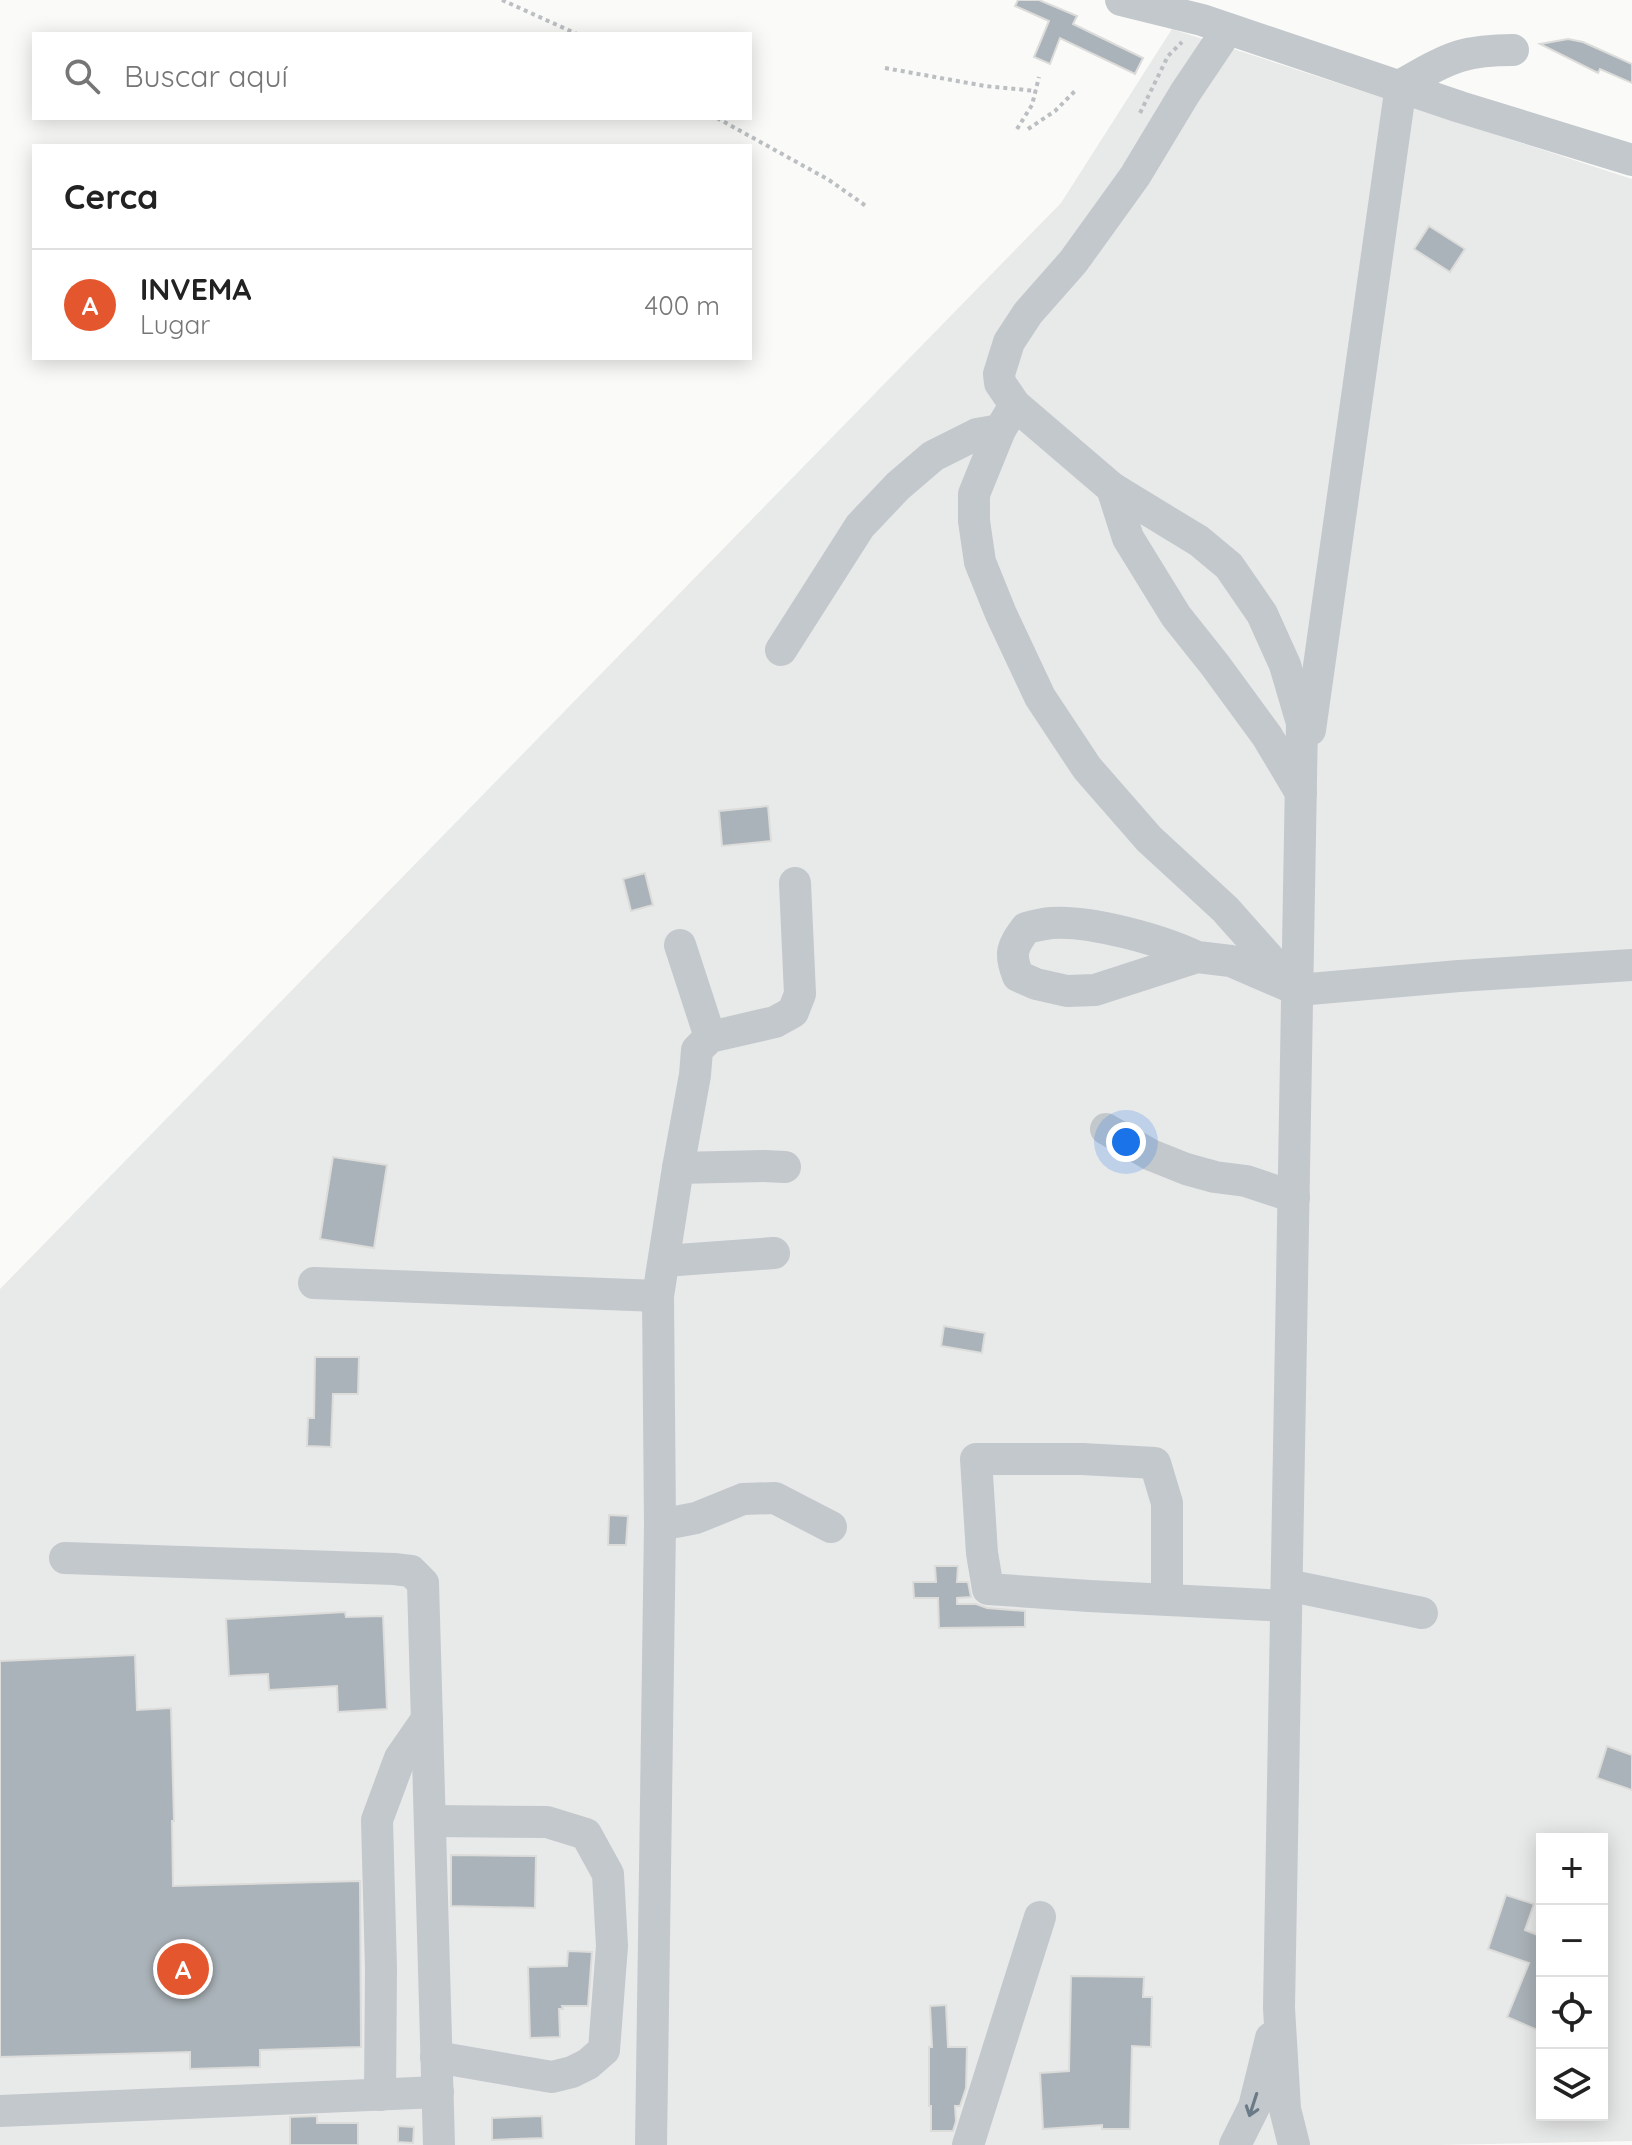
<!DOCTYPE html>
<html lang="es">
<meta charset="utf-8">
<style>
body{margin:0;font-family:Quicksand,sans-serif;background:#f6f6f6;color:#222}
.controls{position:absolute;right:24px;bottom:24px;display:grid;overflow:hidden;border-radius:0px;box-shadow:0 4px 20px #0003}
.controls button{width:72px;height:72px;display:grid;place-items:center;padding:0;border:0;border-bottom:2px solid #e0e0e0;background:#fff;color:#222;font:40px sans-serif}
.you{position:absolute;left:1126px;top:1142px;width:28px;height:28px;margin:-20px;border:6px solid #fff;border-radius:50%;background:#1a73e8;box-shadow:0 0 0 12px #1a73e833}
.badge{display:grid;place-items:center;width:52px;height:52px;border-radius:50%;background:#e4572e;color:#fff;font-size:26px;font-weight:700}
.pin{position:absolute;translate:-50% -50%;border:4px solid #fff;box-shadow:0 2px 8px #0006}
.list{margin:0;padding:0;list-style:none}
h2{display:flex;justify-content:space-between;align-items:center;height:104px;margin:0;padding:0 32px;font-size:34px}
h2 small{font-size:26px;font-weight:400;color:#767676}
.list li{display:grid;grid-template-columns:52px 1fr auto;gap:24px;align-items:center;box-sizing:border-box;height:112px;padding:0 32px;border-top:2px solid #e0e0e0}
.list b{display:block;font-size:30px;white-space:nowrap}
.list p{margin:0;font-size:26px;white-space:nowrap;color:#767676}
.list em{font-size:26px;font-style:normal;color:#767676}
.icon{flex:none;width:44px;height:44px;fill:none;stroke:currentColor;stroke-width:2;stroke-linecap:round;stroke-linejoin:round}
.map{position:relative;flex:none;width:1632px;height:2145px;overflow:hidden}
.search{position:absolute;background:#fff;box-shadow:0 4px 20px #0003;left:32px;top:32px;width:720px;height:88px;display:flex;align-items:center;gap:20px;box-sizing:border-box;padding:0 28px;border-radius:0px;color:#767676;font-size:30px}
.panel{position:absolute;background:#fff;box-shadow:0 4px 20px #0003;left:32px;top:144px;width:720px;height:216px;border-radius:0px}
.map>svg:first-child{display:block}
.built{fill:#e8e9e9;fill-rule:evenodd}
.building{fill:#aab3b9;stroke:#dcdcda;stroke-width:2}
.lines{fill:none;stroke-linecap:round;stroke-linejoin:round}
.path{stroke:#bbbfc2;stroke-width:4;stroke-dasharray:4 4;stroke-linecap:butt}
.minor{stroke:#c3c8cc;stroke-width:32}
.oneway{stroke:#6a7a87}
</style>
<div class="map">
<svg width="1632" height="2145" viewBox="0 0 1632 2145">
<rect width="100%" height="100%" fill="#fafaf8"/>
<path class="built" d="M1172 29 1632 179V2141L1440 2145H0V1289L1061 203ZM1542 1839H1602V2115H1542Z"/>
<g class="building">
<polygon points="1018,0 1039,0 1077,16 1073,24 1143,58 1135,74 1060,38 1050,64 1034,57 1049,21 1015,6"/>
<polygon points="1568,39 1583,42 1632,64 1632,83 1600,69 1598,73 1540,44"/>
<polygon points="1429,226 1465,249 1450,272 1414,249"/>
<polygon points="768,806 771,841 722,846 719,811"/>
<polygon points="645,873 653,905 631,911 623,879"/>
<polygon points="333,1157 387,1165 374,1248 320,1239"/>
<polygon points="944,1326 985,1333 982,1353 941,1346"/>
<polygon points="315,1357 359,1357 358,1394 333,1394 331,1447 307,1446 308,1418 314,1418"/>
<polygon points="609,1515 628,1516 626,1545 608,1545"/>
<polygon points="935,1566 958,1566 957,1582 968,1582 971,1597 957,1598 957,1604 976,1604 987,1608 1025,1611 1025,1627 939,1628 938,1598 914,1598 913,1582 936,1582"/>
<polygon points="345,1612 346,1617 383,1616 387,1709 338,1712 337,1686 269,1690 268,1674 229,1676 226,1619"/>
<polygon points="135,1655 137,1710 171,1708 174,1821 172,1821 173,1886 360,1881 361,2047 260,2050 260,2067 190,2069 190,2052 0,2057 0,1661"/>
<polygon points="1607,1746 1632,1755 1632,1790 1597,1778"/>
<polygon points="451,1855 536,1856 535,1908 451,1906"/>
<polygon points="1506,1895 1534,1904 1525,1930 1540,1936 1542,1933 1542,2032 1507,2017 1529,1963 1488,1949"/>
<polygon points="568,1951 592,1952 588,2006 562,2006 563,2009 559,2009 560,2037 530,2038 528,1967 567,1966"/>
<polygon points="1071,1976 1144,1977 1143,1997 1152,1997 1151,2047 1132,2046 1130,2129 1102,2129 1102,2125 1043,2129 1040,2073 1069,2071"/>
<polygon points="946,2005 948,2047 967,2047 966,2088 960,2106 955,2106 956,2121 953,2131 931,2131 931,2106 929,2106 929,2047 932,2047 930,2006"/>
<polygon points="317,2116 317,2123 358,2123 358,2145 290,2145 290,2117"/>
<polygon points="542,2116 543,2138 492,2140 492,2118"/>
<polygon points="398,2126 414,2127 413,2143 398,2142"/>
</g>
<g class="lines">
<g class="path">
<polyline points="502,0 577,34"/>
<polyline points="885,68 985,86 1036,91"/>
<polyline points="1140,113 1168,56 1182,42"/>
<polyline points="717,118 829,180 866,206"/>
<polyline points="1017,129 1032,105 1039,77"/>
<polyline points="1028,129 1055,111 1075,91"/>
</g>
<g class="minor">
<polyline points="1121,0 1202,20 1460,107 1632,160"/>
<polyline points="1228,29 1185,93 1135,176 1073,262 1028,313 1009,342 999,374 1000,383 1015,405 1112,488 1199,541 1229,566 1262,614 1285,665 1302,723 1279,2008 1285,2109 1294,2145"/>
<polyline points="1015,405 1000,430 974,494 974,521 980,562 1001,614 1040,697 1087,768 1149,839 1225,909 1290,982"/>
<polyline points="1112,488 1128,538 1176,616 1215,665 1267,736 1301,793"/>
<polyline points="781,650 860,526 898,486 933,456 977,434 1000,430"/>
<path d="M1310 730 1401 85C1420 75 1439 62 1460 56 1477 51 1495 50 1513 50"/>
<polyline points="680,945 710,1037"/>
<path d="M1197 957C1162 940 1090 920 1051 923 1043 924 1034 926 1026 928 1012 947 1009 953 1018 976L1036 984 1067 991 1095 990 1197 957 1231 961 1298 990 1459 976 1632 965"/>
<polyline points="1106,1129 1151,1155 1186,1169 1215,1177 1246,1181 1294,1197"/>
<polyline points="678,1168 764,1166 785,1167"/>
<polyline points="664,1261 774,1253"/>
<polyline points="314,1283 658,1296"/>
<polyline points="660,1525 696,1518 743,1499 775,1498 831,1527"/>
<polyline points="65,1558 394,1569 411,1571 423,1583 439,2145"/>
<polyline points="1287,1585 1422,1613"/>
<polyline points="1167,1599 1167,1503 1155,1463 1082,1459 976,1459 982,1553 988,1589 1089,1596 1286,1606"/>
<polyline points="430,1821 547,1822 586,1834 608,1874 612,1946 604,2050 588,2064 572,2072 552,2077 436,2057"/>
<polyline points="380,2095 381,1969 377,1820 400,1758 427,1719"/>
<polyline points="0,2111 438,2092"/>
<polyline points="651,2145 660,1525 658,1296 678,1168 695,1075 697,1050 710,1037 775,1022 793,1012 800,994 795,883"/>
<polyline points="968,2145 1040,1917"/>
<polyline points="1235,2145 1254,2107 1271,2038"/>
</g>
</g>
<defs><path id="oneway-shaft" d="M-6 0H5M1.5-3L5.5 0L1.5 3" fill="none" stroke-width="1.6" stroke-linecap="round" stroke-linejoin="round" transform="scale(2)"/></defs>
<use class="oneway" href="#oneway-shaft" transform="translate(1253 2105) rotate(108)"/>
</svg>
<div class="controls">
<button>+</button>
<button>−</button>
<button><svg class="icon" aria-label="locate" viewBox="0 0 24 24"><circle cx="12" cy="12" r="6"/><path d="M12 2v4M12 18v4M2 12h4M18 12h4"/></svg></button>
<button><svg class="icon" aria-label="layers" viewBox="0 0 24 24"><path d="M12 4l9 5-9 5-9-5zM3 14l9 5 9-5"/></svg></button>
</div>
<div class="you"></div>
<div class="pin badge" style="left:183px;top:1969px">A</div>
<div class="search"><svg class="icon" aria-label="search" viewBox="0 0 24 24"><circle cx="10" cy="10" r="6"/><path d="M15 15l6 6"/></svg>Buscar aquí</div>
<section class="panel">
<h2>Cerca<small></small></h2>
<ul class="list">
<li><span class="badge">A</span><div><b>INVEMA</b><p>Lugar</p></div><em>400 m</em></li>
</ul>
</section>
</div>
